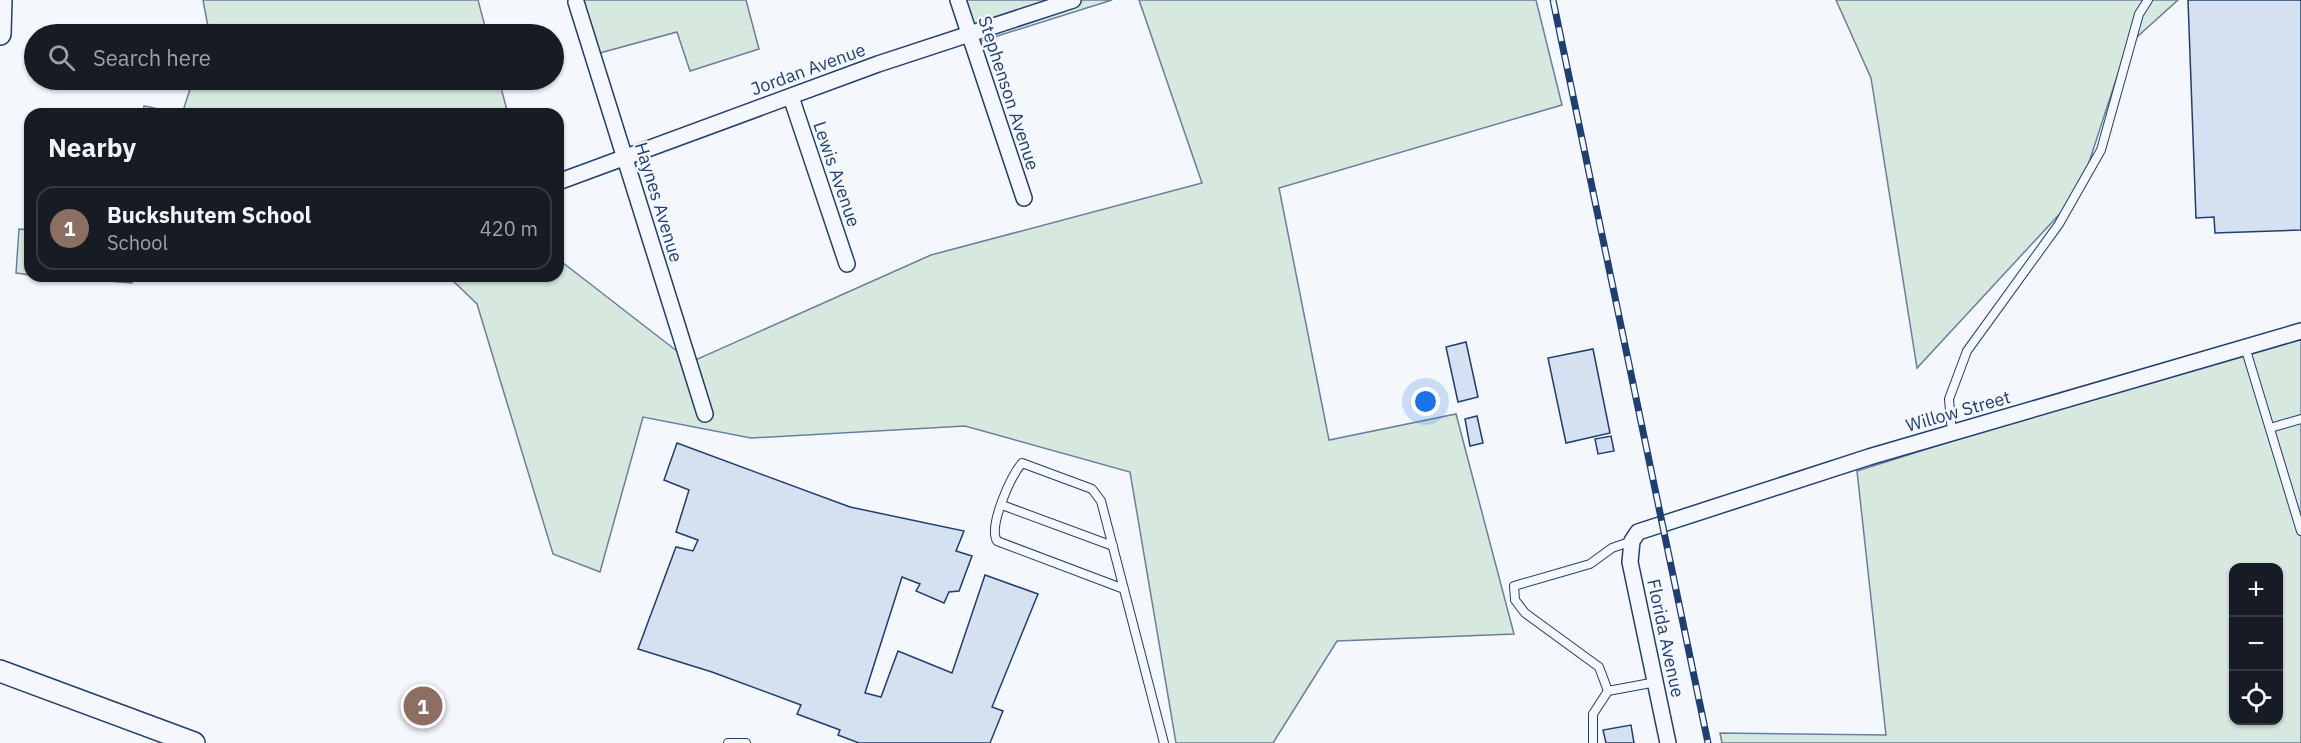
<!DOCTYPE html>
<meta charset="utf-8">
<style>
body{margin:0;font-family:"IBM Plex Sans",sans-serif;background:#20242c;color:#f1f3f6}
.controls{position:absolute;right:18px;bottom:18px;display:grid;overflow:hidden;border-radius:12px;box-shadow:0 2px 4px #0004}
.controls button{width:54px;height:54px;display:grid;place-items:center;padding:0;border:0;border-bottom:2px solid #363941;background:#171b24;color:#f1f3f6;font:30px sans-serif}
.you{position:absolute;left:1426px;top:402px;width:21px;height:21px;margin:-15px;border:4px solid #fff;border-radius:50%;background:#1a73e8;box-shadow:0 0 0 9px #1a73e833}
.badge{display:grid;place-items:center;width:39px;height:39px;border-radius:50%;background:#7c3aed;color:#fff;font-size:20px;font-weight:700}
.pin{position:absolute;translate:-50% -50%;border:3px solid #fff;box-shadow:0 2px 6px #0006}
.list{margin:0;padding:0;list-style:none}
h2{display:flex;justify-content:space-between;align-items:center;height:78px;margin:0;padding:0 24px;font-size:26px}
h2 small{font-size:20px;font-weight:400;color:#9ea1a6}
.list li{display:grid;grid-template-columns:39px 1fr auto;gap:18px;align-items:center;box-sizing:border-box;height:84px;margin:0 12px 12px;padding:0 12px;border:2px solid #363941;border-radius:18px}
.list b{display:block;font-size:22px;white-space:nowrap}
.list p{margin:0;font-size:20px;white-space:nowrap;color:#9ea1a6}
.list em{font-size:20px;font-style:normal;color:#9ea1a6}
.icon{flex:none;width:33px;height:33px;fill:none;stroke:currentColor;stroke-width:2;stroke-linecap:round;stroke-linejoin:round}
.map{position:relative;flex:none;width:2301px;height:743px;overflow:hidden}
.search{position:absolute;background:#171b24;box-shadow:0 2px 4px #0004;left:24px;top:24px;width:540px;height:66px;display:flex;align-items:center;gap:15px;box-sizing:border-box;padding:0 21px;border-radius:33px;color:#9ea1a6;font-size:22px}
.panel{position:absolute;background:#171b24;box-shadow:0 2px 4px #0004;left:24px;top:108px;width:540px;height:174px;border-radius:18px}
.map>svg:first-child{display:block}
.green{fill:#d7e8df;stroke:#687fa3;stroke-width:1.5;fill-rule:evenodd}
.building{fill:#d5e0f0;stroke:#1d3f73;stroke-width:1.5}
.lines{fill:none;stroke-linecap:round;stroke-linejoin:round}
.lane-casing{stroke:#1d3f73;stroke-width:10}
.street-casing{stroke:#1d3f73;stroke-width:18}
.secondary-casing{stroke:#1d3f73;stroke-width:24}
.lane{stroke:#f4f7fb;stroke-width:8}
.street{stroke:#f4f7fb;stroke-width:15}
.secondary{stroke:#f4f7fb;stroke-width:21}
.rail-casing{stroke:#1d3f73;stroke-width:7}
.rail{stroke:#f4f7fb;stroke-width:4.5;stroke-dasharray:14;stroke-linecap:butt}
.labels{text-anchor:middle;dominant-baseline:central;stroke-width:4.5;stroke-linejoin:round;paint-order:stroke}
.street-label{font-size:18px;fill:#1d3f73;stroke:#f4f7fb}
</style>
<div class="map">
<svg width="2301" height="743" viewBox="0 0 2301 743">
<rect width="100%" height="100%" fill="#f4f7fb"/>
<g class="green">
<polygon points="203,0 478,0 487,34 206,34 208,27"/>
<polygon points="579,0 746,0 759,49 690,71 677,32 596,54"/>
<polygon points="958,0 1112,0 972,44"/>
<polygon points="1139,0 1536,0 1562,105 1279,188 1329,440 1456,414 1514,634 1337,641 1273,743 1176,743 1130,472 965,426 751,438 643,417 600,572 553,554 477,304 448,276 558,276 558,259 691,362 931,255 1202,183"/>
<polygon points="1836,0 2178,0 2127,46 2079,193 1917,368 1871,78"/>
<polygon points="193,80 499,80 508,114 143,114 144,106 182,114"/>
<polygon points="19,229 30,230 30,275 16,273"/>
<polygon points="47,276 134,276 132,283"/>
<path d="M2301 331V743H1722L1720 733 1886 735 1857 471ZM2234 568H2278V720H2234Z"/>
</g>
<g class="building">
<polygon points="2188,0 2301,0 2301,230 2215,233 2214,217 2196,218"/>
<polygon points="1466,342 1478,397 1458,402 1446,347"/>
<polygon points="1593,349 1610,433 1566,443 1548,358"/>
<polygon points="1477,416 1483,443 1470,446 1465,419"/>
<polygon points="1611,436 1614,451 1598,454 1595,439"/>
<polygon points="677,443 850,507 964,531 956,551 972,556 959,591 949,592 944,603 916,591 920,584 902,577 865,693 881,697 898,651 952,673 985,575 1038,594 992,707 1003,711 990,743 859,743 838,735 840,730 797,714 801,705 712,672 638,649 676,547 693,551 698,540 676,532 689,490 664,480"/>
<polygon points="1631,725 1634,743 1606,743 1603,730"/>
</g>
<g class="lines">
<defs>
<g id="lane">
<polyline points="2245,347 2301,531"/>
<polyline points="2270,428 2301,419"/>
<polyline points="1952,433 1949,399 1967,351 2059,224 2101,150 2139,14 2148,0"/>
<polyline points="1002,505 1113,546"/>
<polyline points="1632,541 1612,548 1590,564 1514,586 1515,600 1525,613 1599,667 1608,691 1656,682"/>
<path d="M1124 589 997 541C988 526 1011 476 1022 463L1092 489 1101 501 1164 743"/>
<polyline points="728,743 746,743"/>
<polyline points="1593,743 1593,714 1608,691"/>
</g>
<g id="street">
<polyline points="958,0 1024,198"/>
<polyline points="576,2 705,414"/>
<polyline points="791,97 847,264"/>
<polyline points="558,182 878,64 1073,0"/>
<polyline points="1668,743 1630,562 1632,541 1638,532 1869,457 2301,331"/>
</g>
<g id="secondary">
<polyline points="0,34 1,0"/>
<polyline points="0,671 194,743"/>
</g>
</defs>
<use href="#lane" class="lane-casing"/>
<use href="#street" class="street-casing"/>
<use href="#secondary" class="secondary-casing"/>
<use href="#lane" class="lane"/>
<use href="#street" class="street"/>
<use href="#secondary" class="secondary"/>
<defs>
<polyline id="rail" points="1553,0 1708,743"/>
</defs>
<use href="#rail" class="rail-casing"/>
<use href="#rail" class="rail"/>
</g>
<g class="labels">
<g class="street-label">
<text transform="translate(808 69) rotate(-20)">Jordan Avenue</text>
<text transform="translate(1009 93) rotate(72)">Stephenson Avenue</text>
<text transform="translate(837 174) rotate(71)">Lewis Avenue</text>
<text transform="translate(659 202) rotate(73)">Haynes Avenue</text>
<text transform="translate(1958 411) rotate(-16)">Willow Street</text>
<text transform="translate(1666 638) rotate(78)">Florida Avenue</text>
</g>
</g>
</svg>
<div class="controls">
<button>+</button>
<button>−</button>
<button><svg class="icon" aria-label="locate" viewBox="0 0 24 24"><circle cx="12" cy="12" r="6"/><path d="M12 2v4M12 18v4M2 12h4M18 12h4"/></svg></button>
</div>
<div class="you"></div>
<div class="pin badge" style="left:423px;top:706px;background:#8d6e63">1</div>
<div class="search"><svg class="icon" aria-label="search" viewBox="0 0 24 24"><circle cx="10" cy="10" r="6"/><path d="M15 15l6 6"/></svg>Search here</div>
<section class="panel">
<h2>Nearby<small></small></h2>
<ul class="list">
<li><span class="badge" style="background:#8d6e63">1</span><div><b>Buckshutem School</b><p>School</p></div><em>420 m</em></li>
</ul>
</section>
</div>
